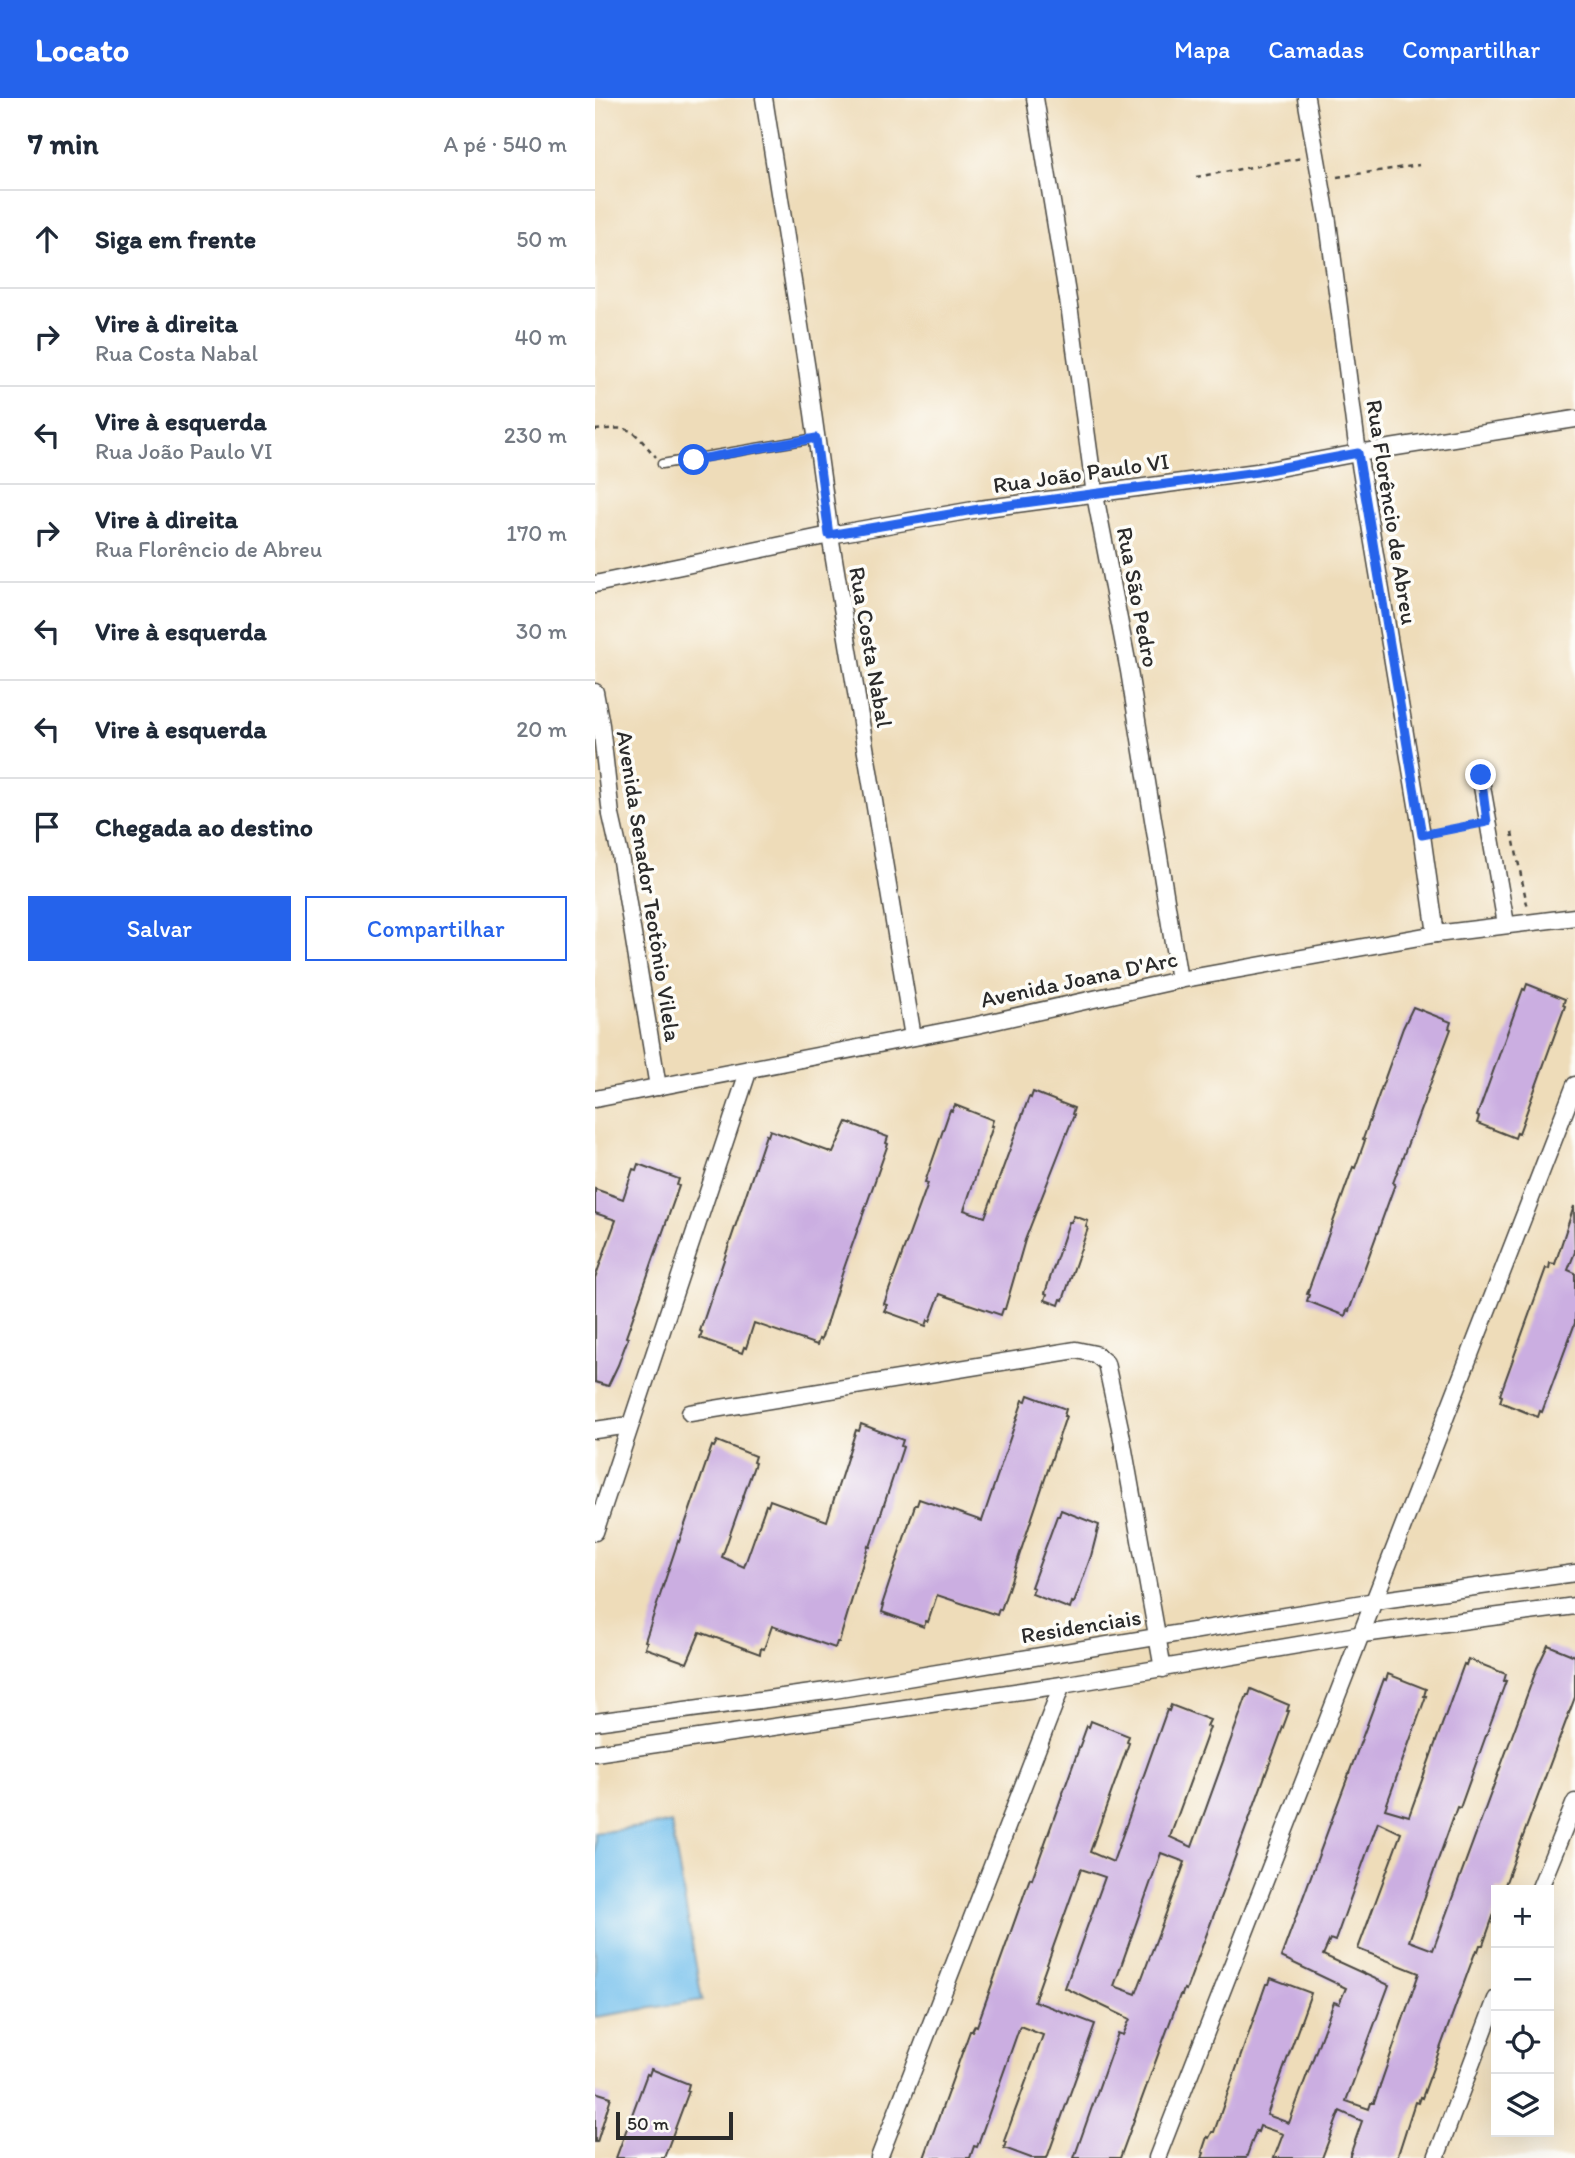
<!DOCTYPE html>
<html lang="pt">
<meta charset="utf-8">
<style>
body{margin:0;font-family:Itim,sans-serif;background:#f2f2f3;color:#1f2937}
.controls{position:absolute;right:21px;bottom:21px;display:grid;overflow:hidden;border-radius:0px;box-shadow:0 7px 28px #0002}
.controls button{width:63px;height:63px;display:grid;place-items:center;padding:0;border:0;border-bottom:2px solid #e0e1e3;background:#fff;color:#1f2937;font:35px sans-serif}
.scale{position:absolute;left:21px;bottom:18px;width:117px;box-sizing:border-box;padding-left:7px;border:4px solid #2b2b2b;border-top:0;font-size:19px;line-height:24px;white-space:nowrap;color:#2b2b2b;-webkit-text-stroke:5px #fdfcf7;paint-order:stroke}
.stop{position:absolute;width:21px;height:21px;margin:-16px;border:5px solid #2563eb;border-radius:50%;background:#fff}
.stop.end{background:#2563eb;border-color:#fff;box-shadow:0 2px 7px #0008}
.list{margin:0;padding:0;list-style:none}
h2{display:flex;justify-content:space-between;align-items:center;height:91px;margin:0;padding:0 28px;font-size:30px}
h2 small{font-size:23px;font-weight:400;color:#747a83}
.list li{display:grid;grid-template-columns:46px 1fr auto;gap:21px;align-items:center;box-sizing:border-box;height:98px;padding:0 28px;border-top:2px solid #e0e1e3}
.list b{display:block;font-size:26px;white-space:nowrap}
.list p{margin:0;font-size:23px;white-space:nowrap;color:#747a83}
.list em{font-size:23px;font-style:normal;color:#747a83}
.actions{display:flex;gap:14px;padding:21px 28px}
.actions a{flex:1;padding:16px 0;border:2px solid #2563eb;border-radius:0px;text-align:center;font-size:24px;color:#2563eb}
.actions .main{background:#2563eb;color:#fff}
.icon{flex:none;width:38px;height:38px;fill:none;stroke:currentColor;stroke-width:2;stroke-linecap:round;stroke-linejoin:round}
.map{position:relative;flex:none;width:980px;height:2060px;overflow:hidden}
header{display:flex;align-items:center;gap:42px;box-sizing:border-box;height:98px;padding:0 35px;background:#2563eb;color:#fff}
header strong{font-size:33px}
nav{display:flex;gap:38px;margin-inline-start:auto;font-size:24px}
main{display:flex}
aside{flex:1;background:#fff}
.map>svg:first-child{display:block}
.water{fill:#73c0ed;stroke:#4f768c;stroke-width:2}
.building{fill:#cbaee1;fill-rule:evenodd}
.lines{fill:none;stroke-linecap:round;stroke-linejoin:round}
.lane-casing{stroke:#484640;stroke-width:11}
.street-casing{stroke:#484640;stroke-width:19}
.path{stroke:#484640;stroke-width:2.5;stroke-dasharray:5 5;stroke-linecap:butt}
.lane{stroke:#fff;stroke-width:8}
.street{stroke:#fff;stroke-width:16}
.route{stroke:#2563eb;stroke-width:9}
.labels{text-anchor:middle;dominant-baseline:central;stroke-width:7;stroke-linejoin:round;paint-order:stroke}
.street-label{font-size:23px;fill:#2b2b2b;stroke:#fdfcf7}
</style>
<header>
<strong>Locato</strong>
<nav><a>Mapa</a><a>Camadas</a><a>Compartilhar</a></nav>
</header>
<main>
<aside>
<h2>7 min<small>A pé · 540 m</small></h2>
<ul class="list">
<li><svg class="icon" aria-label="ahead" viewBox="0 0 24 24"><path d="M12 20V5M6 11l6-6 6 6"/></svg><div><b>Siga em frente</b></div><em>50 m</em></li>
<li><svg class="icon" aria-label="right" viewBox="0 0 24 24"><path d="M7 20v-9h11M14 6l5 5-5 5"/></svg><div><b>Vire à direita</b><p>Rua Costa Nabal</p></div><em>40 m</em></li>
<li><svg class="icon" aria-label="left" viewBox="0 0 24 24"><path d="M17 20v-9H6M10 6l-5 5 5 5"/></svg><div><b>Vire à esquerda</b><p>Rua João Paulo VI</p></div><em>230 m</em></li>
<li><svg class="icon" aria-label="right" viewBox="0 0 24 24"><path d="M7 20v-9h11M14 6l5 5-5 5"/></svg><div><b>Vire à direita</b><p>Rua Florêncio de Abreu</p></div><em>170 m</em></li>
<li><svg class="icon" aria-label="left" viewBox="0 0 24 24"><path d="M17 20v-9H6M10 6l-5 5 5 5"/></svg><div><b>Vire à esquerda</b></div><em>30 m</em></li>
<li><svg class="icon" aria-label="left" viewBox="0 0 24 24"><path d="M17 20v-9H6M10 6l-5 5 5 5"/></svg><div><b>Vire à esquerda</b></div><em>20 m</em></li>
<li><svg class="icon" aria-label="arrive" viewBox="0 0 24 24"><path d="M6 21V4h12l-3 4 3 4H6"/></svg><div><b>Chegada ao destino</b></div></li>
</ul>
<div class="actions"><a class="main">Salvar</a><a>Compartilhar</a></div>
</aside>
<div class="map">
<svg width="980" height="2060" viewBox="0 0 980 2060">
<rect width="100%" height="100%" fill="#fdfcf7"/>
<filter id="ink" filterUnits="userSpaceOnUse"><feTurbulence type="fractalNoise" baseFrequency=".0143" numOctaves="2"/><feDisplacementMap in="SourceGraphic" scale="14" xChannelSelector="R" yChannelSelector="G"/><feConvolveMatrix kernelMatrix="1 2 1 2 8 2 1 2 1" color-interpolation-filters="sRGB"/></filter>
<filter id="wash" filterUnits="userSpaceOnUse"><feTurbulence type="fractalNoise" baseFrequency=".00686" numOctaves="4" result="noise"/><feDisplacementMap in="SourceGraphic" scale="28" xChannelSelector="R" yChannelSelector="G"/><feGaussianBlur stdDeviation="1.57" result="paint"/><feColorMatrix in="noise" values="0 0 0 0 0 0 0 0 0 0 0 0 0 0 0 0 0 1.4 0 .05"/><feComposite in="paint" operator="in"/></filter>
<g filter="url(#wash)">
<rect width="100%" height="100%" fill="#eedcb9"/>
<polygon class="water" points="76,1725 107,1902 0,1919 0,1735"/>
<g id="blocks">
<g class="building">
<polygon points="932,886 970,901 968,907 970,908 924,1035 922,1034 920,1040 882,1025 884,1019 882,1018 928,891 930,892"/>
<polygon points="818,909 856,924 854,930 856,931 798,1085 800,1086 754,1213 752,1212 750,1218 712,1203 714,1197 712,1196 758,1069 760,1070 768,1048 770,1042 768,1041 808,930"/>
<polygon points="438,994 479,1010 477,1016 479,1017 430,1142 410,1211 408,1211 406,1217 345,1196 335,1223 333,1222 331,1228 289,1213 292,1207 289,1206 333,1085 330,1084 355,1012 357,1013 360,1007 398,1022 396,1028 398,1028 369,1112 390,1119 434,999 436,1000"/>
<polygon points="252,1024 293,1039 291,1045 293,1046 248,1173 226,1242 224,1241 222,1247 159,1225 151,1250 149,1249 147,1255 105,1240 107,1234 105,1233 171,1037 173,1038 175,1032 238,1055"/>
<polygon points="43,1066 84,1081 82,1087 84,1088 31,1239 33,1240 23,1267 13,1288 0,1284 0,1180 21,1122 0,1115 0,1091 28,1101 38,1071 41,1072"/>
<polygon points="979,1108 980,1154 973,1172 980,1175 980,1225 947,1314 945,1313 943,1319 905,1304 907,1298 905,1297 951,1170 954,1171 955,1165 960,1166"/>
<polygon points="479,1118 493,1123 491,1129 493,1130 468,1202 466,1201 464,1207 450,1202 452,1196 450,1195 474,1124 476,1124"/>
<polygon points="433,1297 471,1311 469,1318 471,1318 406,1512 404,1511 402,1517 342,1497 333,1524 331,1523 329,1529 287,1514 289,1507 287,1507 320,1407 322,1407 324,1401 387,1423 428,1302 431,1303"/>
<polygon points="266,1326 308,1342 306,1348 308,1349 275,1449 273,1448 244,1544 242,1544 240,1550 177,1528 169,1551 166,1550 165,1556 105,1534 92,1565 50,1550 52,1544 50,1543 83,1443 84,1444 117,1348 119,1349 122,1343 160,1358 158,1364 160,1365 127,1459 149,1469 171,1407 173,1408 175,1402 232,1423 261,1332 264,1333"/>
<polygon points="466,1412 504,1427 496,1458 479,1505 477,1504 475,1511 437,1496 439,1490 436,1489 462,1418 464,1418"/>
<path d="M953 1547 980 1558V1599L908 1792 901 1790V1810L888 1847H885L883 1853 881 1852 827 2000 825 1999 823 2005 820 2004 802 2060H754L767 2023 745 2013 727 2060H679L688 2036 665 2028 663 2034 661 2033 651 2060H607L609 2055 607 2054 612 2039 614 2040 617 2034H619L671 1886H674L676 1880 716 1895 672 2017 694 2025 739 1904 744 1906 751 1890 686 1859 789 1581 791 1582 793 1576 831 1591 829 1598H831L790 1711 814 1718 869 1566 871 1567 873 1561 911 1576 909 1583H911L893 1632 865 1710 862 1709 814 1843 838 1852 942 1570ZM783 1724 806 1735 763 1851 824 1875 779 2005H776L774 2011 751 2003 794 1887 728 1857 735 1841 740 1843Z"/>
<path d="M656 1591 694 1607 692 1613H694L591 1892 589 1891 587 1897H585L525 2060H479L523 1935 528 1937 535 1921 470 1890 510 1779 486 1771 439 1903 500 1926 452 2060H436L409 2050 411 2044 409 2043 448 1937 425 1928 382 2049 379 2048 375 2060H329L375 1933H377L380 1927 382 1928 435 1780 437 1781 492 1628 494 1629 496 1623 534 1638 532 1644 534 1645 495 1754 518 1764 572 1612 574 1613 576 1607 615 1622 612 1628 615 1629 575 1739 597 1749 652 1597H654ZM566 1755 590 1764 541 1896 519 1888Z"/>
<polygon points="56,1971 94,1986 92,1993 94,1993 69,2060 21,2060 52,1976 54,1977"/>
<polygon points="0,1994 16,1999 2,2044 0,2044"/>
</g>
</g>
</g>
<g filter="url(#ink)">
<use href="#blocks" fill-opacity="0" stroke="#484640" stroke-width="2"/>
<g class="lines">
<defs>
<polyline id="lane" points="67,366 221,340"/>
<g id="street">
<polyline points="169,0 212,272 235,437 318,939"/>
<polyline points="440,0 475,214 500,397 534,573 584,882"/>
<polyline points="711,0 733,124 763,355 827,737 841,836"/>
<polyline points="0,486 235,437 384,411 662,374 763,355 980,321"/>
<polyline points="0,594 6,627 16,717 25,757 63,989"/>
<polyline points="885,677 911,826"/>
<polyline points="0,1001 382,927 584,882 841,836 980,819"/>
<polyline points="95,1315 481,1252 500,1256 511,1265 525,1330 568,1571"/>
<polyline points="0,1332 35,1327"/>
<polyline points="0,1434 154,971"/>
<polyline points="0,1624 239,1592 780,1503 980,1475"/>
<polyline points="0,1655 467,1587 768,1536 980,1508"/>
<polyline points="944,1792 980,1704"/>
<polyline points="284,2060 467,1587"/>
<polyline points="562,2060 980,987"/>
<polyline points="841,2060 901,1901"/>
</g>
</defs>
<use href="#lane" class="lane-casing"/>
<use href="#street" class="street-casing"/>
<g class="path">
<polyline points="601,79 707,60"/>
<polyline points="742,79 824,67"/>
<path d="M0 332C40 328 35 330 61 359"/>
<polyline points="843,733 878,727"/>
<polyline points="917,734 933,811"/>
</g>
<use href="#lane" class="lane"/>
<use href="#street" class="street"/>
</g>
</g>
<g class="lines" filter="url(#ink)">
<polyline class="route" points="99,362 221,340 234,437 384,411 662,374 763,355 827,737 892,724 886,677"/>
</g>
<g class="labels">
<g class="street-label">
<text transform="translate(486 375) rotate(-8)">Rua João Paulo VI</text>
<text transform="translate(797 414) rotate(81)">Rua Florêncio de Abreu</text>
<text transform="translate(543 499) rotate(79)">Rua São Pedro</text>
<text transform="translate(276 549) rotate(80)">Rua Costa Nabal</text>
<text transform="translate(54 788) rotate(81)">Avenida Senador Teotônio Vilela</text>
<text transform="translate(484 881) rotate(-12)">Avenida Joana D'Arc</text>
<text transform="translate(486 1528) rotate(-9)">Residenciais</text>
</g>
</g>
</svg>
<div class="controls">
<button>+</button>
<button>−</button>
<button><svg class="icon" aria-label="locate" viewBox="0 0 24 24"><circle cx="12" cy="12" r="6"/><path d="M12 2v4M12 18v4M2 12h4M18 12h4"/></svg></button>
<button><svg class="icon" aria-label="layers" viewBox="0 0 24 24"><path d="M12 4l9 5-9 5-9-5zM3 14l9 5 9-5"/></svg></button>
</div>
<div class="scale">50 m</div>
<div class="stop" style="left:99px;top:362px"></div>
<div class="stop end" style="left:886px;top:677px"></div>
</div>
</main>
